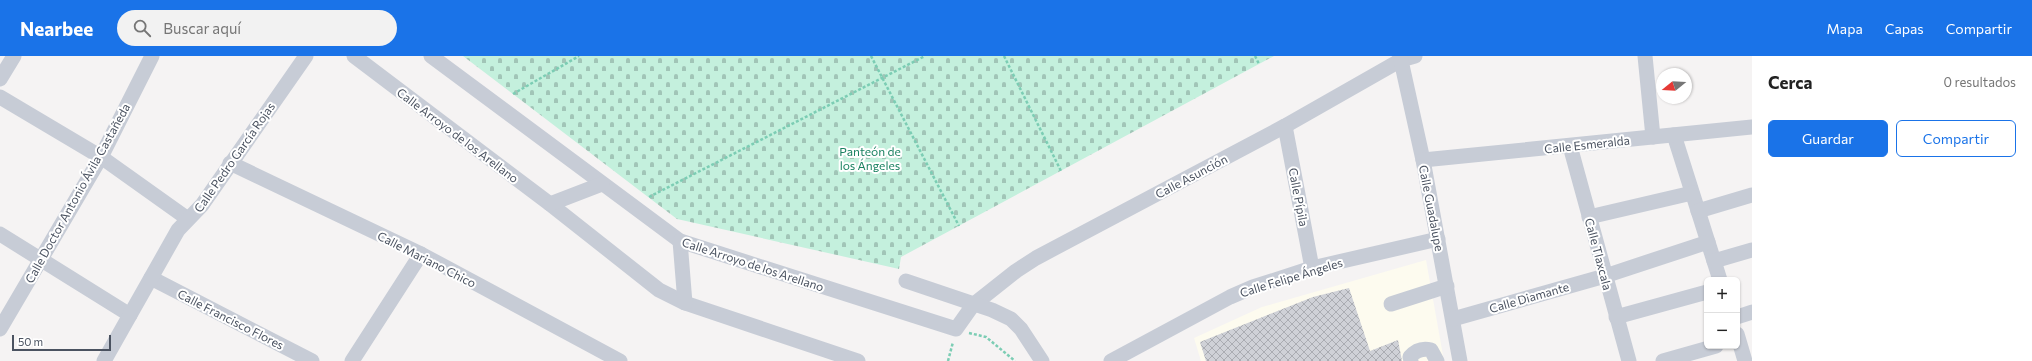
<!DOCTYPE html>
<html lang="es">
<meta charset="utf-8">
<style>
body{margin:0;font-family:Commissioner,sans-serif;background:#f2f2f2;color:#222}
.controls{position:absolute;right:12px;bottom:12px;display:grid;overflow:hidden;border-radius:6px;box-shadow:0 1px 3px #0004}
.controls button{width:36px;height:36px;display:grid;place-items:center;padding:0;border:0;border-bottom:1px solid #e0e0e0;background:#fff;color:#222;font:20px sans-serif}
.compass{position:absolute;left:1656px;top:12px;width:36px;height:36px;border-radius:50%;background:#fff;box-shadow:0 1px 3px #0004;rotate:252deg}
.scale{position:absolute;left:12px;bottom:10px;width:99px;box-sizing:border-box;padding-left:4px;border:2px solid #4a5260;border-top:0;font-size:11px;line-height:14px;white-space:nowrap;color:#4a5260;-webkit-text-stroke:3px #fff;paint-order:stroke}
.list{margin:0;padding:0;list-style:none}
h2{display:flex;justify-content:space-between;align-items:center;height:52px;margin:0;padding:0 16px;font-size:17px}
h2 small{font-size:13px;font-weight:400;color:#767676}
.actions{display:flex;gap:8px;padding:12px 16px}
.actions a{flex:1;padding:9px 0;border:1px solid #1a73e8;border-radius:6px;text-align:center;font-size:14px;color:#1a73e8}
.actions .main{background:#1a73e8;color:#fff}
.icon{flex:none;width:22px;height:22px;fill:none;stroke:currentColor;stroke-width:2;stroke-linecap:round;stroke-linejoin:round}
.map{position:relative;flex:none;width:1752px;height:305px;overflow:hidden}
header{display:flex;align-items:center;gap:24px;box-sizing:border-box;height:56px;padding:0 20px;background:#1a73e8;color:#fff}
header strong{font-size:19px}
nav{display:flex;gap:22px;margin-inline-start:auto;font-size:14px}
.search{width:280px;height:36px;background:#f2f2f2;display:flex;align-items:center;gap:10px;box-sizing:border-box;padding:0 14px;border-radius:22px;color:#767676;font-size:15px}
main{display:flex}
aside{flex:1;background:#fff}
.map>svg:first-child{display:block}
.commercial{fill:#fdfbef}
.cemetery{fill:url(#cemetery-stones)}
.building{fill:url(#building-cross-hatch)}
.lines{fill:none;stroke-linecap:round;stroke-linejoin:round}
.path{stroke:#7ccdb4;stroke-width:2.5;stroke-dasharray:3 2;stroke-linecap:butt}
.minor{stroke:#c7ccd6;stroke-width:15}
.labels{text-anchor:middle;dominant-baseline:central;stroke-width:4;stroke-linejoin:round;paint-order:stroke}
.street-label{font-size:12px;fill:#4a5260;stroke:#fff}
.park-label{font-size:12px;fill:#1a8261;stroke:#fff}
</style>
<header>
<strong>Nearbee</strong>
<div class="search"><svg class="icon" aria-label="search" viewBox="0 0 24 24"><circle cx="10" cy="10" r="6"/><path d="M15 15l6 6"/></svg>Buscar aquí</div>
<nav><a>Mapa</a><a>Capas</a><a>Compartir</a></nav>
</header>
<main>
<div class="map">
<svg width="1752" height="305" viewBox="0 0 1752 305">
<defs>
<pattern id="cemetery-stones" width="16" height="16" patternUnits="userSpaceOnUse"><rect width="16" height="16" fill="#c4f0dd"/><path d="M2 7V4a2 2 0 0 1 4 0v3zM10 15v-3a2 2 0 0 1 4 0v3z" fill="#a1c5b7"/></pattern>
<pattern id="building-cross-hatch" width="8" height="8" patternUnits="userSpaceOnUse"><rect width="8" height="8" fill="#cfd1d7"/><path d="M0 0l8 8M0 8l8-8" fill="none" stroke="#aaacb2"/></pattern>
</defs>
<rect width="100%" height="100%" fill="#f5f3f3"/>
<polygon class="commercial" points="1426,204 1444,305 1201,305 1194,282 1262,251"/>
<polygon class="cemetery" points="463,0 1274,0 901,201 899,213 677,163"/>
<polygon class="building" points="1349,232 1370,295 1398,284 1402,305 1206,305 1200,286 1313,241"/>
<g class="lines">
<g class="path">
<polyline points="871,0 959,170"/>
<polyline points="1004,0 1061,115"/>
<polyline points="1255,0 1259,8"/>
<polyline points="513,38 579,0"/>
<polyline points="649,141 925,0"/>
<polyline points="969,277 986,281 1015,305"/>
<polyline points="948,305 953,286"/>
</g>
<g class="minor">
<polyline points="354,0 550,148 659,234 685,247 858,305"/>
<polyline points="431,0 680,185 956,273 973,249 1016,215 1036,202 1285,70 1401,4 1415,0"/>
<polyline points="1400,0 1423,104 1460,305"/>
<polyline points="1645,0 1653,81"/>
<polyline points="0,23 14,0"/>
<polyline points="0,41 101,101 188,163"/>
<polyline points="1285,70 1312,212"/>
<polyline points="1674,79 1720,224"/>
<polyline points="1570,90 1629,305"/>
<polyline points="1423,104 1752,71"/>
<polyline points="230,107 421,198 620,305"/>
<polyline points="550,148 602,128"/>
<polyline points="1698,155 1752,139"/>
<polyline points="1589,161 1692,137"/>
<polyline points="0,178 130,259"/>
<polyline points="680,185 685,247"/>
<polyline points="1714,205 1752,194"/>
<polyline points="151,222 312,305"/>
<polyline points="906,225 992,254 1011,263 1021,273 1042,305"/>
<polyline points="1391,248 1447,230"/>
<polyline points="1616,261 1707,236"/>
<polyline points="1737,261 1752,256"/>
<polyline points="1453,263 1605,220 1708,186"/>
<polyline points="0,273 101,101 152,0"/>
<polyline points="1737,278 1745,305"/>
<polyline points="104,305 178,174 202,149 306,0"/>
<polyline points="352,305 421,198"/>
<polyline points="1111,305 1230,241 1253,231 1312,212 1438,183"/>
<path d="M1411 305 1410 301C1416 294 1423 292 1431 294L1437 305"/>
<polyline points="1663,305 1716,290"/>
</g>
</g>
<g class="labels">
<g class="street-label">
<text transform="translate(458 79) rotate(37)">Calle Arroyo de los Arellano</text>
<text transform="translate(1587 88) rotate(-6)">Calle Esmeralda</text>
<text transform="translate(234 101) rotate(-55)">Calle Pedro García Rojas</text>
<text transform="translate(1191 120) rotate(-28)">Calle Asunción</text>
<text transform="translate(77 137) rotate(-61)">Calle Doctor Antonio Ávila Castañeda</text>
<text transform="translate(1299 141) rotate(79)">Calle Pípila</text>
<text transform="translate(1432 152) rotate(79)">Calle Guadalupe</text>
<text transform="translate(1599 198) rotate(75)">Calle Tlaxcala</text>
<text transform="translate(427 203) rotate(27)">Calle Mariano Chico</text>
<text transform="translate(753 208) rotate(18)">Calle Arroyo de los Arellano</text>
<text transform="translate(1291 221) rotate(-17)">Calle Felipe Ángeles</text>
<text transform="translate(1529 241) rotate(-16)">Calle Diamante</text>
<text transform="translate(231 263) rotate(27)">Calle Francisco Flores</text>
</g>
<g class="park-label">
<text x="870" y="95">Panteón de<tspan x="870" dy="14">los Ángeles</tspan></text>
</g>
</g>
</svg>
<div class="controls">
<button>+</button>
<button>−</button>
</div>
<svg class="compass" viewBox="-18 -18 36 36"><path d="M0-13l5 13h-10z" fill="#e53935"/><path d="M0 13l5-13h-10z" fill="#767676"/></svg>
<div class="scale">50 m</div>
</div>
<aside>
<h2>Cerca<small>0 resultados</small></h2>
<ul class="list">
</ul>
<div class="actions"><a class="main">Guardar</a><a>Compartir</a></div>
</aside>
</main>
